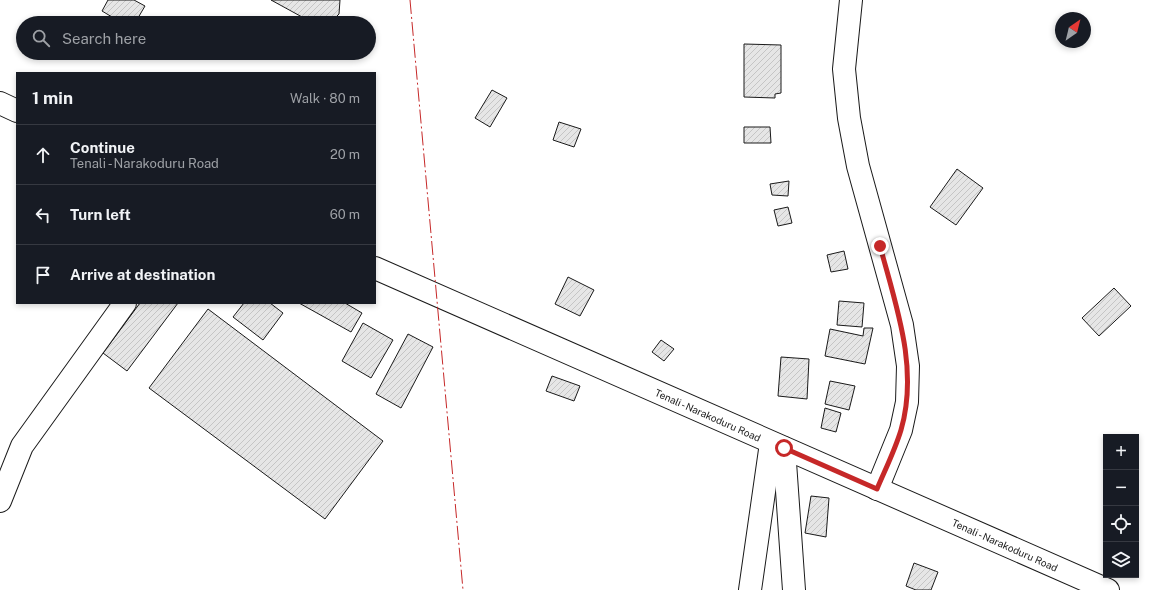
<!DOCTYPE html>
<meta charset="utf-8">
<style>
body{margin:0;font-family:"Public Sans",sans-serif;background:#20242c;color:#f1f3f6}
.controls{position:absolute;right:12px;bottom:12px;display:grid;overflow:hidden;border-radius:0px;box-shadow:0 2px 6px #0003}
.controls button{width:36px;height:36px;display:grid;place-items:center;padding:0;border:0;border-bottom:1px solid #363941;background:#171b24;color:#f1f3f6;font:20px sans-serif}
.compass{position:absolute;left:1055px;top:12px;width:36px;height:36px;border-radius:50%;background:#171b24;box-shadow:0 2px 6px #0003;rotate:35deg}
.stop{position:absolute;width:12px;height:12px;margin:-9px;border:3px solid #c62828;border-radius:50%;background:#fff}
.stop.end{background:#c62828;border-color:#fff;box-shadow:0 1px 4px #0008}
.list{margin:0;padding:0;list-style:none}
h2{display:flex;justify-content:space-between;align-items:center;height:52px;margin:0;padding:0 16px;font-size:17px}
h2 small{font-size:13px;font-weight:400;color:#9ea1a6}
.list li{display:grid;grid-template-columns:26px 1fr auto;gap:12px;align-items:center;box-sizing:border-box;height:60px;padding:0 16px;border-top:1px solid #363941}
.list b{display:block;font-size:15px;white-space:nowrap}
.list p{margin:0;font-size:13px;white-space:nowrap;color:#9ea1a6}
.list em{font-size:13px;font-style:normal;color:#9ea1a6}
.icon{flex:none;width:22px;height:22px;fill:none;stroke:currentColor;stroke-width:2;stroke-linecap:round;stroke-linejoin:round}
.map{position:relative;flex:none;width:1151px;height:590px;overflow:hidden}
.search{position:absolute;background:#171b24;box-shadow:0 2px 6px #0003;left:16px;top:16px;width:360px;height:44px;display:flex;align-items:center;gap:10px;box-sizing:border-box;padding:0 14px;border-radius:22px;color:#9ea1a6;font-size:15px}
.panel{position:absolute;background:#171b24;box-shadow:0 2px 6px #0003;left:16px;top:72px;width:360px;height:232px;border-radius:0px}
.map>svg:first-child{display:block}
.building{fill:url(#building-hatch);stroke:#1a1a1a}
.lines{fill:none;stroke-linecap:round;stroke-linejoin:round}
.minor-casing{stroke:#1a1a1a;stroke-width:24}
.major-casing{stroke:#1a1a1a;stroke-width:24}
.minor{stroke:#fff;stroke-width:22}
.major{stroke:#fff;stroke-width:22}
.power{stroke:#c62828;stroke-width:1;stroke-dasharray:14 3 2 3;stroke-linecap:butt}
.route{stroke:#c62828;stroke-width:5}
.labels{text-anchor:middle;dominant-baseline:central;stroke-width:3;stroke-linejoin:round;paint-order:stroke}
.street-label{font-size:10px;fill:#1a1a1a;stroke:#fff}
</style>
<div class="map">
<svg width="1151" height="590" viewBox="0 0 1151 590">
<defs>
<pattern id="building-hatch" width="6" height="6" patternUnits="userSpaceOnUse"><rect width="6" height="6" fill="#e6e6e6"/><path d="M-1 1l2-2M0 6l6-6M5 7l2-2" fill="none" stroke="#c5c5c5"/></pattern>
</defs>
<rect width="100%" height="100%" fill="#fff"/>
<g class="building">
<polygon points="108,0 134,0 145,6 135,23 122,23 102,11"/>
<polygon points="271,0 340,0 339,14 331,22 324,23 313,23"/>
<polygon points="744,44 781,45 781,93 775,94 775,98 744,97"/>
<polygon points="492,90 507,98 490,127 475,118"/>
<polygon points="559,122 581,129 574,147 553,140"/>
<polygon points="744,127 770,127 771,143 744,143"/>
<polygon points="957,169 983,188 956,225 930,207"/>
<polygon points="789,181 788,196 772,195 770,184"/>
<polygon points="788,207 792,223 778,226 774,210"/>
<polygon points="844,251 848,269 831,272 827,255"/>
<polygon points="568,277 594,290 580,316 555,304"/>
<polygon points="1114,288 1131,306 1099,336 1082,318"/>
<polygon points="839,301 864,303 862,327 837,325"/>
<polygon points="140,303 178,303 127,371 103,353"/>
<polygon points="244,303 270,303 283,313 263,340 233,317"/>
<polygon points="299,303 345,303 362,313 351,332"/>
<polygon points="208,309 383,441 325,519 149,388"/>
<polygon points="363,323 393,340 371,378 342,361"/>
<polygon points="864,328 873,328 865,364 825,356 830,329 863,336"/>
<polygon points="408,334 433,347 401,408 376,394"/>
<polygon points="661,340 674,349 664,361 652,352"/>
<polygon points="781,357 809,359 807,399 778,396"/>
<polygon points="552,376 580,386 574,401 546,391"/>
<polygon points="830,381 855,386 849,410 825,404"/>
<polygon points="825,408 841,413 836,432 821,428"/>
<polygon points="811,496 829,498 826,537 805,533"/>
<polygon points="914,563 938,572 931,590 916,590 906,586"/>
</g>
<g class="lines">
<defs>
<g id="minor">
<polyline points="851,0 844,69 849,118 858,166 902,325 908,366 907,402 901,430 877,489"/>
<polyline points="784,448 794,590"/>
<polyline points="0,501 22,446 125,303"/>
<polyline points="750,590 771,443"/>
</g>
<g id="major">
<polyline points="0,103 17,111"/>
<polyline points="375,268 1108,590"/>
</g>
</defs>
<use href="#minor" class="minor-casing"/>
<use href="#major" class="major-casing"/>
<use href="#minor" class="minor"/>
<use href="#major" class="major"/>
<polyline class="power" points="410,0 463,590"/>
</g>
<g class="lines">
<path class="route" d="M784 448 877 489C885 470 895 450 901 430 919 368 896 306 880 246"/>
</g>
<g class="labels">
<g class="street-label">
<text transform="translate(708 415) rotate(24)">Tenali - Narakoduru Road</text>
<text transform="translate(1005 545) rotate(24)">Tenali - Narakoduru Road</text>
</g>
</g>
</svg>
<div class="controls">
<button>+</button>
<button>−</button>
<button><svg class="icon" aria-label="locate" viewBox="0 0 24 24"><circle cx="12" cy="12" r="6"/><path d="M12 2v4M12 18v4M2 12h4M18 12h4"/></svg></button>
<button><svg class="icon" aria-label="layers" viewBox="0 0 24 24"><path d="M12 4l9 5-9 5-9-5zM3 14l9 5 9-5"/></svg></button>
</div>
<svg class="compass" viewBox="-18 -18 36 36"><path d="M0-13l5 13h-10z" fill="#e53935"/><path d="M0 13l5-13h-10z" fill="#9ea1a6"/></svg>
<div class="stop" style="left:784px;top:448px"></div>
<div class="stop end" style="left:880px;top:246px"></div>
<div class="search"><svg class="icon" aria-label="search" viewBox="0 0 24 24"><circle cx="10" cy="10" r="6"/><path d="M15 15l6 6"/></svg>Search here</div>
<section class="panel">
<h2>1 min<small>Walk · 80 m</small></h2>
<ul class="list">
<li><svg class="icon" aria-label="ahead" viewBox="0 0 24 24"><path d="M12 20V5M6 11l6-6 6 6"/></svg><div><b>Continue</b><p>Tenali - Narakoduru Road</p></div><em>20 m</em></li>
<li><svg class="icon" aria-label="left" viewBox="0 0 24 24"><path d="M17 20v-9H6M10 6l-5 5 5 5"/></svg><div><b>Turn left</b></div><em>60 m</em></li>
<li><svg class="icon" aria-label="arrive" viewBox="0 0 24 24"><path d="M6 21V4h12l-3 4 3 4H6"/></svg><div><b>Arrive at destination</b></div></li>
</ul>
</section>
</div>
